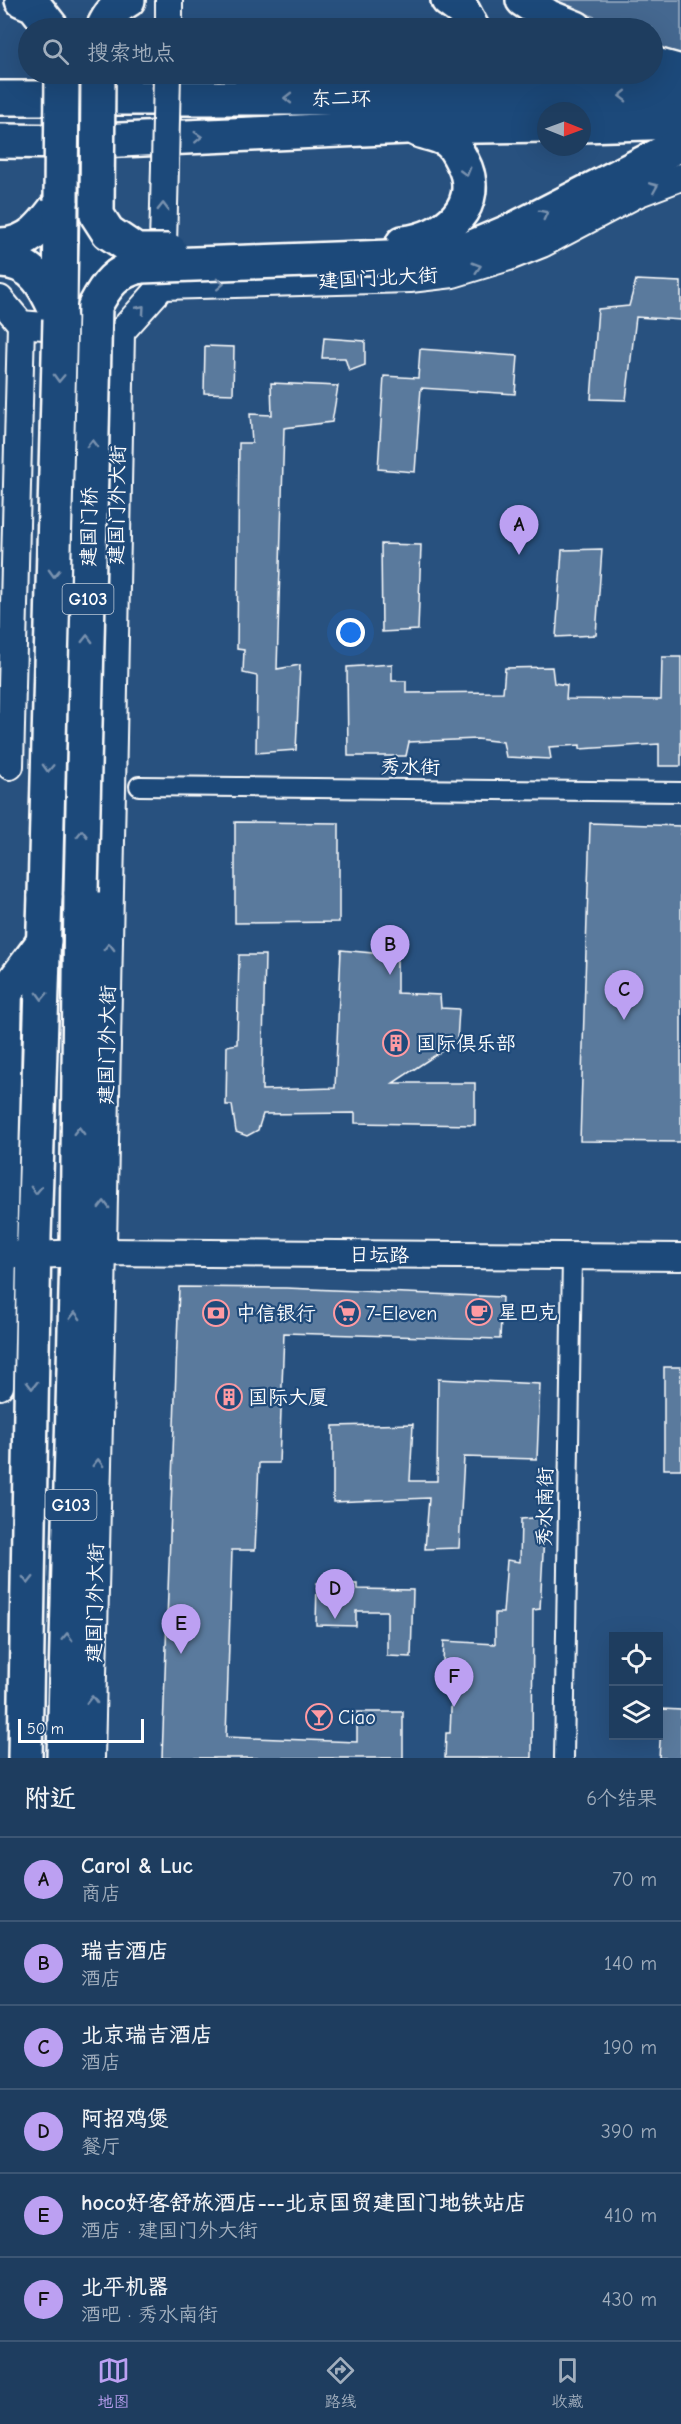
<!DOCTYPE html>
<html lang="zh">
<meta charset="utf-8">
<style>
body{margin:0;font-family:"Comic Neue","LXGW WenKai TC",sans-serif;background:#2b4868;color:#f1f3f6}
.controls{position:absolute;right:18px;bottom:18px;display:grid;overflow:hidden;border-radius:0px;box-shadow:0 6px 24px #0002}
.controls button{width:54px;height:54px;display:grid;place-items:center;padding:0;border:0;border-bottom:2px solid #3c5674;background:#1e3d5f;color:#f1f3f6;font:30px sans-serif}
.compass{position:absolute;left:537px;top:102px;width:54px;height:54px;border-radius:50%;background:#1e3d5f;box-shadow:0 6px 24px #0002;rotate:91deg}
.scale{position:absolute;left:18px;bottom:15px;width:126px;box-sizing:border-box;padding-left:6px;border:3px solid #fff;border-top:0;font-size:16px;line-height:21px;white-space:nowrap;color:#fff;-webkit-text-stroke:4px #1f4a7a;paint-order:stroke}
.you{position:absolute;left:351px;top:633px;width:21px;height:21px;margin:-15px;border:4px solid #fff;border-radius:50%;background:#1a73e8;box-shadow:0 0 0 9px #1a73e833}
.badge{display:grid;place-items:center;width:39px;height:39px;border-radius:50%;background:#bca0f2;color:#111;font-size:20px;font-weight:700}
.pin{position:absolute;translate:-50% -50px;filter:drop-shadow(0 2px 3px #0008)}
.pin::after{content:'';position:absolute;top:32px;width:21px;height:18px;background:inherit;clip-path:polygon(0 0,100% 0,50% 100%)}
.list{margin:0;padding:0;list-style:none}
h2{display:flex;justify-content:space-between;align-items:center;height:78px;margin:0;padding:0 24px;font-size:26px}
h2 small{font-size:20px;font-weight:400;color:#a1aebd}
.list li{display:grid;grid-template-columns:39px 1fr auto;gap:18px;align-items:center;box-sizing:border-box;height:84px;padding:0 24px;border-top:2px solid #3c5674}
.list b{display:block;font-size:22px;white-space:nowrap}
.list p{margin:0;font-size:20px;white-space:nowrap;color:#a1aebd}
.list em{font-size:20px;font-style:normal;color:#a1aebd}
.icon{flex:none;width:33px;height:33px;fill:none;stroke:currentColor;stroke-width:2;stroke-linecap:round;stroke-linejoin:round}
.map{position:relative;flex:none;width:681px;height:1758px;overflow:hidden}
.search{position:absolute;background:#1e3d5f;box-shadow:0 6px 24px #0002;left:18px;right:18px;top:18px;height:66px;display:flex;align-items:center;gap:15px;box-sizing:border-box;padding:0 21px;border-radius:33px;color:#a1aebd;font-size:22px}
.sheet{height:582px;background:#1e3d5f}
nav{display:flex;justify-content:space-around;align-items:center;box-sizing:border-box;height:84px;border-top:2px solid #3c5674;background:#1e3d5f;font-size:16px;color:#a1aebd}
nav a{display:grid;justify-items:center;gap:3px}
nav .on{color:#bca0f2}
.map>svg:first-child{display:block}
.green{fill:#446890;stroke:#a2b4c8;stroke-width:1.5}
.building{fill:#5a7a9d;stroke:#fff;stroke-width:1.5}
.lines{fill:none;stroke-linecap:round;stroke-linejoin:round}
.street-casing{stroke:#fff;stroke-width:22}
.secondary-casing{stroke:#fff;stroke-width:30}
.highway-casing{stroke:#fff;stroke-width:38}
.street{stroke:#1f4a7a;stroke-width:18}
.secondary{stroke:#1f4a7a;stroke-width:26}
.highway{stroke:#1f4a7a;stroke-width:33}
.secondary-bridge-casing{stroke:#fff;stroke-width:30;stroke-linecap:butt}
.highway-bridge-casing{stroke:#fff;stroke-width:38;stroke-linecap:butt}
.secondary-bridge{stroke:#1f4a7a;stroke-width:26}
.highway-bridge{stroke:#1f4a7a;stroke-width:33}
.oneway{stroke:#7992af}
.labels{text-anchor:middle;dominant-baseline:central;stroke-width:4.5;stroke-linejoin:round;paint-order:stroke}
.shield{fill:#1f4a7a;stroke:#bcc9d7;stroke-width:1.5}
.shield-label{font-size:18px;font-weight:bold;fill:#fff}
.street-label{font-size:20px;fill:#fff;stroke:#1f4a7a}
.poi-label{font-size:20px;fill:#fff;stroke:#1f4a7a;text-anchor:start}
</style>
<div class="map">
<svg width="681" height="1758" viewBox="0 0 681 1758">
<rect width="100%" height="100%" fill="#28517f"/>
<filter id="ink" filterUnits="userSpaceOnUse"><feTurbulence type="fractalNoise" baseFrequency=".0167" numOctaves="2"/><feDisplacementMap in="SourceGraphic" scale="12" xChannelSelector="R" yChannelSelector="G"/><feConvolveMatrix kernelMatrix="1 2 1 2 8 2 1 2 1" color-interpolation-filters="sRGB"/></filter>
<g filter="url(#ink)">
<polygon class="green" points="555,0 681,0 681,56 653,43 652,28 620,28"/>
<g class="building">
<polygon points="636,280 681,282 681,320 636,317 626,400 591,399 598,309 629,306"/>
<polygon points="324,338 365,341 365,365 349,371 345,358 322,358"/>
<polygon points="205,346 234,347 233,394 204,393"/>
<polygon points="420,349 518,356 515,394 421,388 415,472 378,469 384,376 418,378"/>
<polygon points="271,383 338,386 332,422 284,428 277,669 300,665 296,750 256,753 257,676 243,673 244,650 237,649 239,443 252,443 250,414 272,415"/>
<polygon points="381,544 421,545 418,630 382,632"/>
<polygon points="602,549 596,635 556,637 562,550"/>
<polygon points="662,657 681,657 681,766 659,766 659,744 580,749 580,745 549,747 551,759 506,757 503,742 477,739 409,742 406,756 348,756 347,667 392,664 392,681 406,681 406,693 503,692 505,668 552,667 554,683 567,685 566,699 661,700"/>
<polygon points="235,822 339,823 339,922 235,923"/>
<polygon points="590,823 681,826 681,1142 580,1141"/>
<polygon points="341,950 383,954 385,961 397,961 397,993 440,995 441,1008 459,1009 457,1041 393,1083 475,1083 475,1125 355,1123 355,1113 263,1114 258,1130 247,1136 236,1132 232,1105 226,1105 227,1046 237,1044 239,955 265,955 262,1090 335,1088"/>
<polygon points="179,1287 286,1288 502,1297 500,1339 284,1333 279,1463 259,1463 255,1550 232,1550 226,1737 357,1742 357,1712 403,1712 403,1758 162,1758"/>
<rect x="664" y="1367" width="17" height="102"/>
<polygon points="438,1379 540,1384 537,1459 464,1457 459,1548 425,1549 429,1498 333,1502 333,1426 413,1424 410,1481 437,1481"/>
<polygon points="545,1517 540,1609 533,1610 532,1758 445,1758 446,1733 450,1733 452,1686 442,1685 444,1641 495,1644 495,1613 503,1613 507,1560 520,1562 521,1519"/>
<polygon points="317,1583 357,1584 357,1589 413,1590 411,1657 387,1656 387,1611 356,1611 356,1626 316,1625"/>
<polygon points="662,1709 681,1710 681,1758 659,1758"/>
</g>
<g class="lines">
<defs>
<g id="street">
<polyline points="139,786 681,792"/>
<polyline points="564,1758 572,1257"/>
</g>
<g id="secondary">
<polyline points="169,28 169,0"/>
<polyline points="162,286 410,279 453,274 509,257 542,244 639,193 681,177"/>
<polyline points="0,299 21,324 78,329"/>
<polyline points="121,332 162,286 165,165"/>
<polyline points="10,766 21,324"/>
<polyline points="0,1254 35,1255 103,1252 681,1257"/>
<polyline points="0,1386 9,988"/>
<polyline points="91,1758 102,1297 121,332"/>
</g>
<g id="highway">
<polyline points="22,0 34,5 52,28"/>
<polyline points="448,0 463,11 472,28"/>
<polyline points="523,0 549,17 576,28"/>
<path d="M103 28C109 15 115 7 128 0"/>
<polyline points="652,64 681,72"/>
<polyline points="0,98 410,98 681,95"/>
<polyline points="582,125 681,122"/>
<polyline points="0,141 77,142 407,127 546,125"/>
<path d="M403 243C445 239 486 205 462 161 458 153 453 143 445 139 437 135 426 133 418 130"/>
<path d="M0 245C30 245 45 223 61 201"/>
<polyline points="389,257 463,251 513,230 681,144"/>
<path d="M0 261C34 261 46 288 58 315"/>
<polyline points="95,306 97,215"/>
<polyline points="60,319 61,201"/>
<polyline points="9,988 44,941"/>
<polyline points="25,1758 34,1236 45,895"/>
<polyline points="64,1758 77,1252 81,892"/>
</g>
</defs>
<use href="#street" class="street-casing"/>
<use href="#secondary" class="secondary-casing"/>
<use href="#highway" class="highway-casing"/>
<use href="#street" class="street"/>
<use href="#secondary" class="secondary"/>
<use href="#highway" class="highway"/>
<defs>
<polyline id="secondary-bridge" points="165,165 167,74"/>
<g id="highway-bridge">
<polyline points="98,74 97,215 108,232 136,251 170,251"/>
<polyline points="61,201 62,74"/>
<path d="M81 892 95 306C106 285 116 271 141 266L389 257"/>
<polyline points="45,895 60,319"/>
</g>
</defs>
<use href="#secondary-bridge" class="secondary-bridge-casing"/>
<use href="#highway-bridge" class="highway-bridge-casing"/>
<use href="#secondary-bridge" class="secondary-bridge"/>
<use href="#highway-bridge" class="highway-bridge"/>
</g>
<defs><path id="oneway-chevron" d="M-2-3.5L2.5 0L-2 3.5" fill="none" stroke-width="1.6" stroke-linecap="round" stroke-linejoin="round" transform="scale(1.5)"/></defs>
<g class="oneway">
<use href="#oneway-chevron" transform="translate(623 96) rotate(179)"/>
<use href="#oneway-chevron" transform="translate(288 98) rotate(180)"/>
<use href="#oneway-chevron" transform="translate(198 137) rotate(-3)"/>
<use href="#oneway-chevron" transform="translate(466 172) rotate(74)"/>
<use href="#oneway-chevron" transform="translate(654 187) rotate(-23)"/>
<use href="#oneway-chevron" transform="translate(163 207) rotate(-89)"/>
<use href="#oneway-chevron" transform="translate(544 214) rotate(-27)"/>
<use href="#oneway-chevron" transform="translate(477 267) rotate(-17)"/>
<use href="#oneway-chevron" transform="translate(220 284) rotate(-2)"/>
<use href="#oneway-chevron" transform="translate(141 309) rotate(-49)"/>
<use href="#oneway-chevron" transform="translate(59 378) rotate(92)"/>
<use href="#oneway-chevron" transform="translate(92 444) rotate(-89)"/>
<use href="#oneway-chevron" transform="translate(54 573) rotate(92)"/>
<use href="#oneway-chevron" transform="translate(87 639) rotate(-89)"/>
<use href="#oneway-chevron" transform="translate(48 768) rotate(92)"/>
<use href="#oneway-chevron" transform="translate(82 834) rotate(-89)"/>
<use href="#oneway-chevron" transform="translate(109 947) rotate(-89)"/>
<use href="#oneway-chevron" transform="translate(42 996) rotate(92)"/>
<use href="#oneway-chevron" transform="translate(79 1131) rotate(-89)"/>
<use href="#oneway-chevron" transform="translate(36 1190) rotate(92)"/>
<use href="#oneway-chevron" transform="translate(104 1205) rotate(-89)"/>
<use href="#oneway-chevron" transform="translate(75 1316) rotate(-89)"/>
<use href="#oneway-chevron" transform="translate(32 1385) rotate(91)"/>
<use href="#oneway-chevron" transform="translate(98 1463) rotate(-89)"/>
<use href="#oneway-chevron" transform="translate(28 1580) rotate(91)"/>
<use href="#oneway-chevron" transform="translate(67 1637) rotate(-88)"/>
<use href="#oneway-chevron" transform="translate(92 1700) rotate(-89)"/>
</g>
</g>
<defs>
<symbol id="building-ring" viewBox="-11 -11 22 22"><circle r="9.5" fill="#1f4a7a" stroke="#ff9aa2" stroke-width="1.5"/><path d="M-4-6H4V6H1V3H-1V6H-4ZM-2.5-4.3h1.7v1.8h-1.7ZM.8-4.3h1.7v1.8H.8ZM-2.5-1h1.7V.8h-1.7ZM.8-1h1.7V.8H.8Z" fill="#ff9aa2"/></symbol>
<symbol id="cafe-ring" viewBox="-11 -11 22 22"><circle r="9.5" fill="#1f4a7a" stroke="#ff9aa2" stroke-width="1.5"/><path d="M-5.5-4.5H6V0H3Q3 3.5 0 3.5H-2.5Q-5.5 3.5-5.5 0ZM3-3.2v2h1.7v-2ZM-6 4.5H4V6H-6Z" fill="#ff9aa2"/></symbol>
<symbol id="bank-ring" viewBox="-11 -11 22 22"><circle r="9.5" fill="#1f4a7a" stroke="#ff9aa2" stroke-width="1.5"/><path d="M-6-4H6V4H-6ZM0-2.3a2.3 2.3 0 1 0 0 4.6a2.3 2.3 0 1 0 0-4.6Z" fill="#ff9aa2"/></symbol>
<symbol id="supermarket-ring" viewBox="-11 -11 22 22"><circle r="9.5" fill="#1f4a7a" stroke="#ff9aa2" stroke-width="1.5"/><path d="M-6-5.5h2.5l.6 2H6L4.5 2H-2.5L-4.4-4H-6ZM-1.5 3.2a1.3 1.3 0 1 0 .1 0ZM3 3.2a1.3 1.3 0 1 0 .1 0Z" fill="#ff9aa2"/></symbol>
<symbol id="bar-ring" viewBox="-11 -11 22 22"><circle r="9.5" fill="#1f4a7a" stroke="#ff9aa2" stroke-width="1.5"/><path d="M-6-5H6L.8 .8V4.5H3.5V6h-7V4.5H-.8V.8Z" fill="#ff9aa2"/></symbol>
</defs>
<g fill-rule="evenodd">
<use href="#building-ring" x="381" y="1028" width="30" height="30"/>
<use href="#cafe-ring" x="464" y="1297" width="30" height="30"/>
<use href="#bank-ring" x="201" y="1298" width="30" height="30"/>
<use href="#supermarket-ring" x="332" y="1298" width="30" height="30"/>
<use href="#building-ring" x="214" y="1382" width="30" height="30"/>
<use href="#bar-ring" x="304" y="1702" width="30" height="30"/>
</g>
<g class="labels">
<g class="shield">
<rect x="62.5" y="584" width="51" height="30" rx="4.5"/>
<rect x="45.5" y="1490" width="51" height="30" rx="4.5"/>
</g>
<g class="shield-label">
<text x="88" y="599">G103</text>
<text x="71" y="1505">G103</text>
</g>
<g class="street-label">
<text x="341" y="98">东二环</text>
<text transform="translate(378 278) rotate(-3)">建国门北大街</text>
<text transform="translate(117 505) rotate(-89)">建国门外大街</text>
<text transform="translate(89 527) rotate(-89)">建国门桥</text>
<text transform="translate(410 767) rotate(1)">秀水街</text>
<text transform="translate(107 1045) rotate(-89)">建国门外大街</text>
<text transform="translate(379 1255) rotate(1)">日坛路</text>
<text transform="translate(545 1507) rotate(-89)">秀水南街</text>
<text transform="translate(95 1603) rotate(-89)">建国门外大街</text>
</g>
<g class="poi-label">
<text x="416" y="1043">国际俱乐部</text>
<text x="498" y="1312">星巴克</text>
<text x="236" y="1313">中信银行</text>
<text x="366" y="1313">7-Eleven</text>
<text x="248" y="1397">国际大厦</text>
<text x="338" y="1717">Ciao</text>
</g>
</g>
</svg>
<div class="controls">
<button><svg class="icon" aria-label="locate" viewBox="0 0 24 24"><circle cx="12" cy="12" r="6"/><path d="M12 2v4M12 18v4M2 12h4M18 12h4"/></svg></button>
<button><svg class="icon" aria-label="layers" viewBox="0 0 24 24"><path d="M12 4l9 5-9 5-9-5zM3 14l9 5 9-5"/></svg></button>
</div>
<svg class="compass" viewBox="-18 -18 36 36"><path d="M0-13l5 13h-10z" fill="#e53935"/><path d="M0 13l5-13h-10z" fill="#a1aebd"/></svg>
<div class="scale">50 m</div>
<div class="you"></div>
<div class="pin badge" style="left:519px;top:555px">A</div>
<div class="pin badge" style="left:390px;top:975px">B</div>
<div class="pin badge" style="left:624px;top:1020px">C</div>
<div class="pin badge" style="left:335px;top:1619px">D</div>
<div class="pin badge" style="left:181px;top:1654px">E</div>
<div class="pin badge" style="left:454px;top:1707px">F</div>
<div class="search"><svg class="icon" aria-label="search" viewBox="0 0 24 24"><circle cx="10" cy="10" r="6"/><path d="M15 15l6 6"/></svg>搜索地点</div>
</div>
<section class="sheet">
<h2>附近<small>6个结果</small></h2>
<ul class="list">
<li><span class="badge">A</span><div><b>Carol &amp; Luc</b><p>商店</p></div><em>70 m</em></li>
<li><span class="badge">B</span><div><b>瑞吉酒店</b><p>酒店</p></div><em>140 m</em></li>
<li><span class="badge">C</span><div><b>北京瑞吉酒店</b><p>酒店</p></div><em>190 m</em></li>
<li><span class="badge">D</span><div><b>阿招鸡煲</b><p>餐厅</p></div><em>390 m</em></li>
<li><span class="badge">E</span><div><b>hoco好客舒旅酒店---北京国贸建国门地铁站店</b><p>酒店 · 建国门外大街</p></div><em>410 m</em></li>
<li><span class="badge">F</span><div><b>北平机器</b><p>酒吧 · 秀水南街</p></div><em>430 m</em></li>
</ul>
</section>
<nav>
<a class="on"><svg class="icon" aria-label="map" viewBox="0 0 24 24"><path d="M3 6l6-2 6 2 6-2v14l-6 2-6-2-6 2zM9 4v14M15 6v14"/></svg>地图</a>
<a><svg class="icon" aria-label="directions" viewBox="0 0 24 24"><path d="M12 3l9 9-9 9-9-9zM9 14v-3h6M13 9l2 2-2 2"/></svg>路线</a>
<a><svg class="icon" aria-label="saved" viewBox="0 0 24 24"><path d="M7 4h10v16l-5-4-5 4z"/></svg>收藏</a>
</nav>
